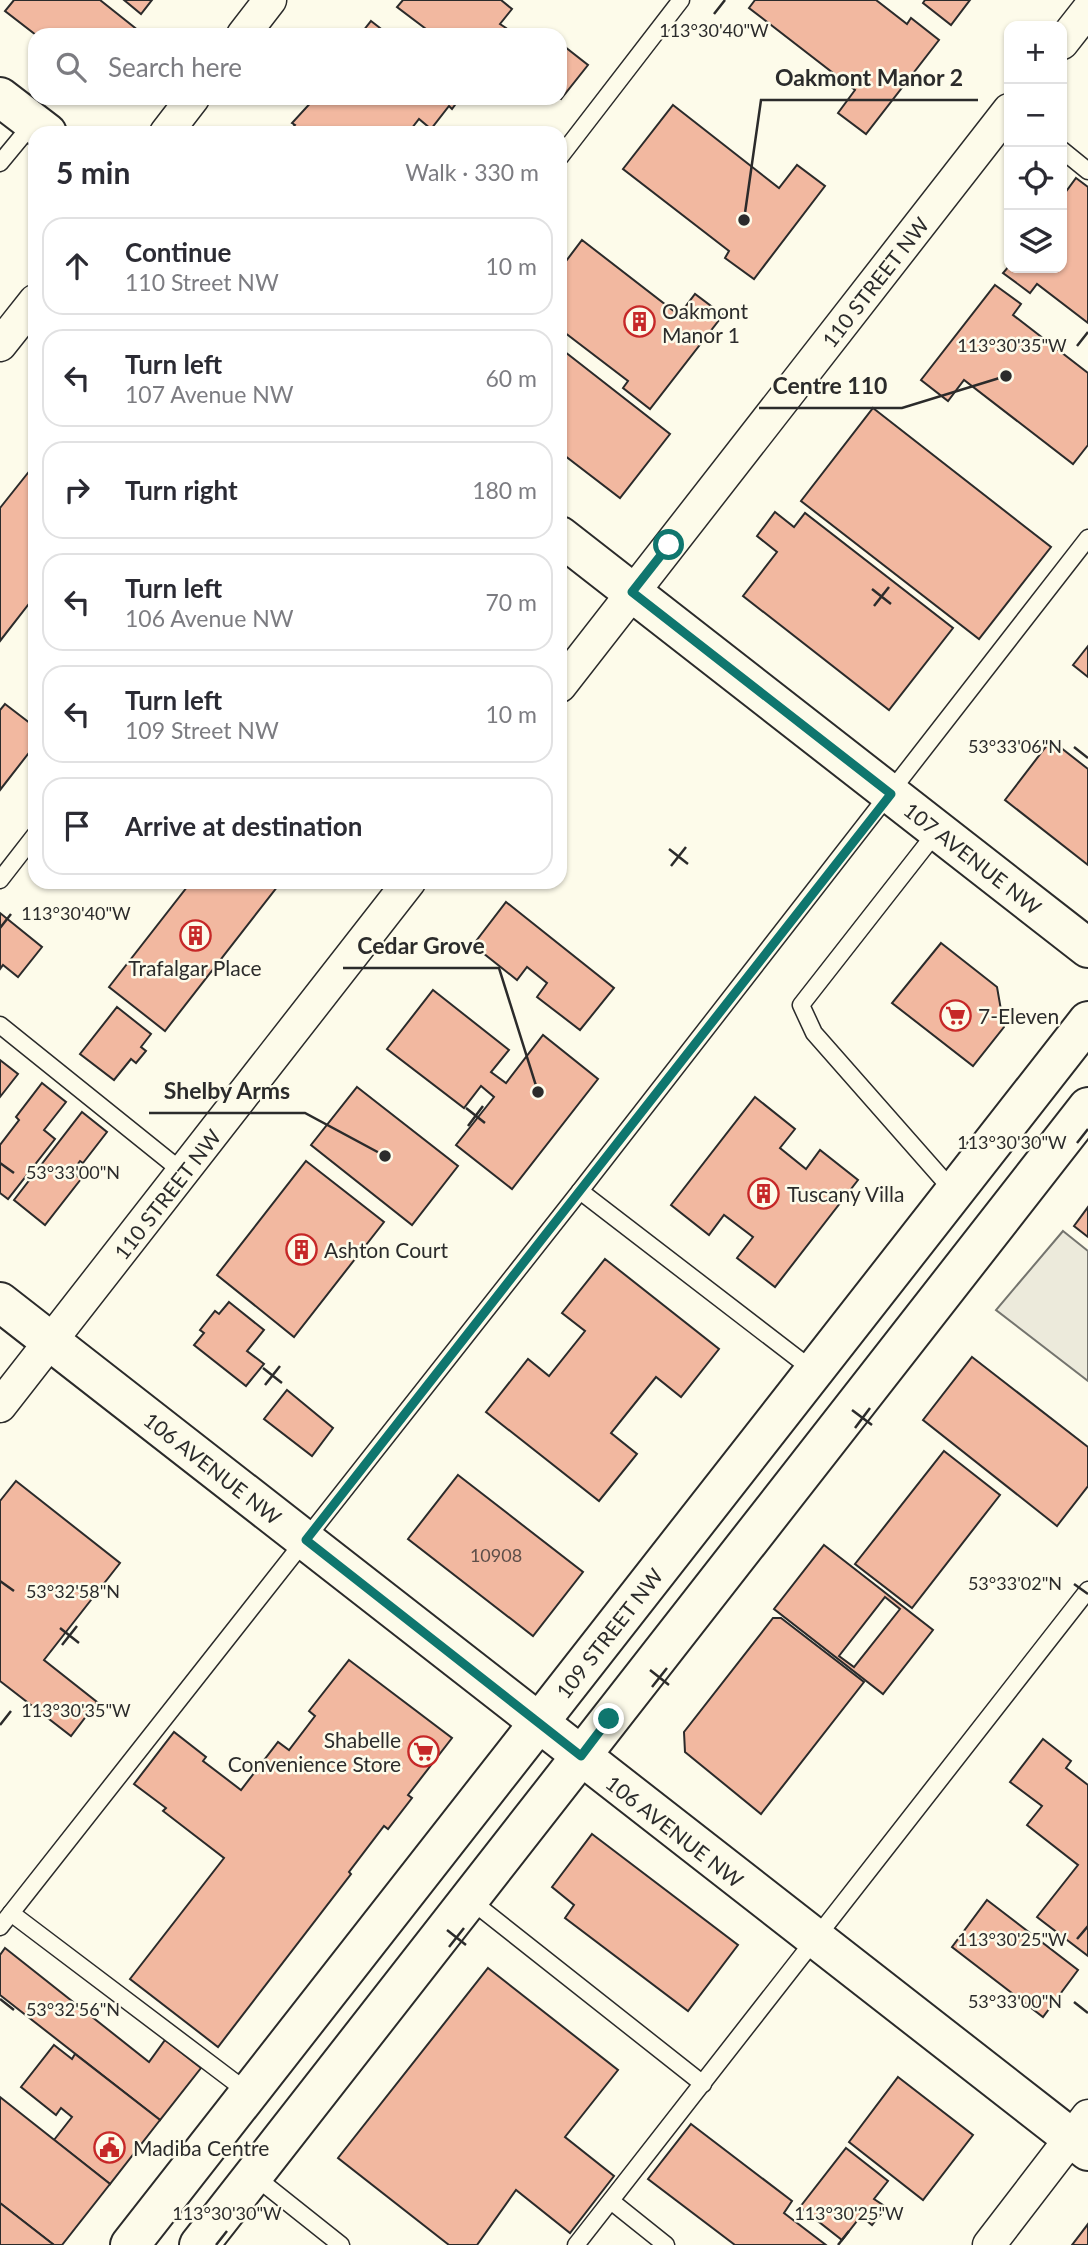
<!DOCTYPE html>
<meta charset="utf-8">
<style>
body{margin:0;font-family:Lato,sans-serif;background:#f7f7f7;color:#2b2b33}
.controls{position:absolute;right:21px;top:21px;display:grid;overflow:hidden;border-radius:14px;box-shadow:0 2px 5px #0004}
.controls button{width:63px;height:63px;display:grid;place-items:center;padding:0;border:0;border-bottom:2px solid #e1e1e2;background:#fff;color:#2b2b33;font:35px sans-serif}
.stop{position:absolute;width:21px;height:21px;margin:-16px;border:5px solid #0f766e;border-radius:50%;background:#fff}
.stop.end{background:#0f766e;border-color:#fff;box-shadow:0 2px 7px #0008}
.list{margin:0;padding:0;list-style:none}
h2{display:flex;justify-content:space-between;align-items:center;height:91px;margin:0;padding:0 28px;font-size:30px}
h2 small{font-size:23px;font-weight:400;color:#7c7c81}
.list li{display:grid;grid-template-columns:46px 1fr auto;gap:21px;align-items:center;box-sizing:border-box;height:98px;margin:0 14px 14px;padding:0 14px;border:2px solid #e1e1e2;border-radius:21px}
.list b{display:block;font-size:26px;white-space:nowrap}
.list p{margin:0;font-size:23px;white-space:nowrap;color:#7c7c81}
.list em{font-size:23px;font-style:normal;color:#7c7c81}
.icon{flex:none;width:38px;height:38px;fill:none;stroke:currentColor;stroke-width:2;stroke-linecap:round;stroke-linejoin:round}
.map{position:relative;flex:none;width:1088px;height:2245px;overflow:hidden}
.search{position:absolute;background:#fff;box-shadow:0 2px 5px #0004;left:28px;top:28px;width:539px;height:77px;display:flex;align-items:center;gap:18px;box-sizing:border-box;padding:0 24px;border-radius:21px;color:#7c7c81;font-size:26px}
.panel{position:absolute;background:#fff;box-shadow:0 2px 5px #0004;left:28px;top:126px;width:539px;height:763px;border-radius:21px}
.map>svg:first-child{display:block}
.parking{fill:#eceadb;stroke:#74746e;stroke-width:2}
.building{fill:#f2b8a0;stroke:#2b2b2b;stroke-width:2;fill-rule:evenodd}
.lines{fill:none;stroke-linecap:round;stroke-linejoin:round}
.service-casing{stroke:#2b2b2b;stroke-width:19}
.minor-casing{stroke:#2b2b2b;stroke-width:35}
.tertiary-casing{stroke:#2b2b2b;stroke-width:42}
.secondary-casing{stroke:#2b2b2b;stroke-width:42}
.service{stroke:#fdfbea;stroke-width:16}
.minor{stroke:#fdfbea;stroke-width:32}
.tertiary{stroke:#fdfbea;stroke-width:38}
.secondary{stroke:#fdfbea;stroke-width:38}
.route{stroke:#0f766e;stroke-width:9}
.ticks{fill:none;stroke:#2b2b2b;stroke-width:2.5}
.labels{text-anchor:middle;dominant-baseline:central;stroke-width:5;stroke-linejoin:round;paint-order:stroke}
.number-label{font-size:18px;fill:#5d4e48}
.street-label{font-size:21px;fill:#2b2b2b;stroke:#fdfbea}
.poi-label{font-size:21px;fill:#2b2b2b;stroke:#fdfbea;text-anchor:start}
.ticks-label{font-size:18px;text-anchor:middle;fill:#2b2b2b;stroke:#fdfbea;stroke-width:5;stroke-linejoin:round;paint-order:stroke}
.leader{fill:none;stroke:#2b2b2b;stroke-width:2.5}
.callout-dot{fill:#2b2b2b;stroke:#fdfbea;stroke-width:2.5}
.callout-label{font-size:23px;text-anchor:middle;font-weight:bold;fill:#2b2b2b;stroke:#fdfbea;stroke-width:5;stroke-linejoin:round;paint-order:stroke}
</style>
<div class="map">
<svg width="1088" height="2245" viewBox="0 0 1088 2245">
<rect width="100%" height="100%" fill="#fdfbea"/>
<polygon class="parking" points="1063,1231 1088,1251 1088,1381 996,1310"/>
<g class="building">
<polygon points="14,0 100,0 144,35 36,35 5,11"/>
<polygon points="124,0 152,0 141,14"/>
<polygon points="403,0 501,0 512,9 500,24 506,28 501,35 434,35 397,7"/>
<polygon points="755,0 876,0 907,24 911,18 939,40 866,134 838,113 855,90 749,8"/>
<polygon points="925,0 970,0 951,25 923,3"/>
<polygon points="371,21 389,35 360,35"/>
<polygon points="560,43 588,65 561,99 559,98"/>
<polygon points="315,98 460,98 452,109 449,106 431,129 419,119 408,133 288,133 295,125 292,123"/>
<polygon points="673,105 779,188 797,165 825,186 754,279 725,258 729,251 623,169"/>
<polygon points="1076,178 1088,187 1088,323 1037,284 1030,293 1003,273 1009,266 1062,268 1062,197"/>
<polygon points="582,240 679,315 695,294 723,315 650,409 623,388 628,381 560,329 560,269"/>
<polygon points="995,285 1021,304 1013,315 1088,373 1088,445 1073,464 964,380 948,401 921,380"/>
<polygon points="560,348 670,434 620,498 560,452"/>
<polygon points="873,408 1051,547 979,639 801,501"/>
<polygon points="35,464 35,596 0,641 0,508"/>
<polygon points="775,512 794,527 805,513 953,628 889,710 743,596 777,552 757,536"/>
<polygon points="1088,646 1088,677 1073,665"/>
<polygon points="5,704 35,727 35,745 0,790 0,710"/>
<polygon points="1051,740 1088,769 1088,865 1005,800"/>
<polygon points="191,882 281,882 165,1031 109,987"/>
<polygon points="506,902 614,988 580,1030 537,997 547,983 527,967 517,980 473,945"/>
<polygon points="0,913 42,947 18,977 3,965 0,969"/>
<polygon points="941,943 997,987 1004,1027 973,1066 892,1003"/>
<polygon points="433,990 509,1050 491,1072 506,1083 543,1035 598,1079 512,1189 456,1145 494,1097 481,1086 464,1108 387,1049"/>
<polygon points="117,1007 151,1034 141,1047 146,1051 136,1063 131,1059 114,1080 80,1054"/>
<polygon points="0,1060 18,1074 0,1097"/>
<polygon points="42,1083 66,1102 44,1130 55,1139 8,1199 0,1193 0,1145 19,1120 16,1117"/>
<polygon points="357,1087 458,1166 412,1225 311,1145"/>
<polygon points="755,1097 795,1129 780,1148 806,1169 820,1150 858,1180 775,1287 737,1258 753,1237 724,1215 709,1235 671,1205"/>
<polygon points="82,1112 107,1132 83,1163 80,1161 72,1172 81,1179 45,1225 14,1200"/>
<polygon points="306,1161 384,1222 294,1337 217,1275"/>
<polygon points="1088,1207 1088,1237 1074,1226"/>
<polygon points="605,1259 719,1349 681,1397 656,1377 611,1433 637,1454 599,1501 486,1412 528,1359 549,1376 585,1331 562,1313"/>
<polygon points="229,1302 264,1330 247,1351 264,1364 246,1386 194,1345 204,1333 200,1330 215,1311 219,1314"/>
<polygon points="972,1357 1088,1447 1088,1486 1057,1526 923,1420"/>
<polygon points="287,1390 333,1428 312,1456 264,1419"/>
<polygon points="944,1451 1000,1495 912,1608 855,1564"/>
<polygon points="458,1475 583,1572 533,1636 408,1539"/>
<polygon points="16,1481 120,1563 44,1660 97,1702 71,1736 0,1681 0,1501"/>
<path d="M824 1545 933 1630 883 1694 774 1609ZM885 1597 900 1609 854 1667 839 1656Z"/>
<polygon points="773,1618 781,1618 864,1682 761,1814 685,1752 684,1732"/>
<polygon points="349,1660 452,1738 408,1795 412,1798 388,1829 384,1826 349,1872 351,1874 218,2047 130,1979 224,1858 163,1811 166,1808 134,1784 174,1732 206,1757 203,1761 241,1790 278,1742 289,1750 315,1716 309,1711"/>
<polygon points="1043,1739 1071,1761 1066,1768 1088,1785 1088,1956 1037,1917 1078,1865 1027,1825 1042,1806 1010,1782"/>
<polygon points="592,1834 738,1945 688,2011 565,1918 574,1905 552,1887"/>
<polygon points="987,1900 1078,1970 1043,2017 952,1947"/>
<polygon points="5,1948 149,2062 165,2040 201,2068 160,2120 0,1995 0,1955"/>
<polygon points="488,1968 618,2070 565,2137 614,2176 570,2233 516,2190 477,2245 449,2245 338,2158"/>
<polygon points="54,2045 72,2059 75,2054 160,2120 110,2184 54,2140 72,2117 61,2108 56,2115 21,2087"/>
<polygon points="898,2077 973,2135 923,2200 849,2142"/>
<polygon points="0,2097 110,2184 62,2245 54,2245 0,2203"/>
<polygon points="691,2124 792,2201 784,2213 826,2245 735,2245 648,2179"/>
<polygon points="846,2148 888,2181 874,2199 886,2207 872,2225 861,2216 842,2240 800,2207"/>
<polygon points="0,2203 54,2245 0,2245"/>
<polygon points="1088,2224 1088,2245 1072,2245"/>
</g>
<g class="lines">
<defs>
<g id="service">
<polyline points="1062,150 1088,171"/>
<polyline points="560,157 681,0"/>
<polyline points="0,163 33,123"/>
<polyline points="938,830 801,1005 814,1033 954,1192"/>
<polyline points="0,880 35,835"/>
<polyline points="0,1025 184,1173"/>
<polyline points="580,1191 814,1371"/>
<polyline points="469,1899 703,2084"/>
<polyline points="11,1913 249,2093"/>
<polyline points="0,1927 580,1191 1088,538"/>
<polyline points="253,2175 341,2245"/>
<polyline points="611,2201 666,2245"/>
<polyline points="576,2245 1088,1590"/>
</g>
<g id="minor">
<polyline points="243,35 270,0"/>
<polyline points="1062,43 1088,10"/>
<polyline points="166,133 193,98"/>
<polyline points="0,345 35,301"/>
<polyline points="560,686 1009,110"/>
<polyline points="0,1406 409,882"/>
<polyline points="989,2245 1088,2116"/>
</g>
<polyline id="tertiary" points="0,1302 1088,2151"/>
<g id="secondary">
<polyline points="0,97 47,133"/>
<polyline points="560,536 1088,948"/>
<polyline points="130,2245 1088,1021"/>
<polyline points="199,2245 1088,1107"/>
</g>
</defs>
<use href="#service" class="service-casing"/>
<use href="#minor" class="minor-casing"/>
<use href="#tertiary" class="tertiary-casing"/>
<use href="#secondary" class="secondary-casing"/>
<use href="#service" class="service"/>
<use href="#minor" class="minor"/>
<use href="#tertiary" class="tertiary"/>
<use href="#secondary" class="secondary"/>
</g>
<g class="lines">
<polyline class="route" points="609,1719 581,1756 306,1540 891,794 632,592 669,545"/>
</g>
<path class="ticks" d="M714 14 725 0M1077 346 1088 332M872 589 891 604M874 606 889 587M1074 747 1088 758M669 849 688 864M671 866 686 847M0 928 11 914M466 1108 485 1123M468 1126 483 1106M1077 1143 1088 1129M0 1163 14 1173M263 1368 282 1383M265 1385 280 1366M852 1410 872 1425M855 1428 870 1408M0 1581 14 1591M1074 1584 1088 1594M60 1628 79 1643M62 1645 77 1626M650 1670 669 1685M652 1687 667 1668M0 1725 11 1711M447 1930 466 1945M1077 1939 1088 1926M449 1947 464 1928M0 1999 14 2010M1074 2002 1088 2013M216 2245 227 2231M838 2245 849 2231"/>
<defs>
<symbol id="building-ring" viewBox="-11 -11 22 22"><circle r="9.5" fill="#fdfbea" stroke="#c62828" stroke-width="1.5"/><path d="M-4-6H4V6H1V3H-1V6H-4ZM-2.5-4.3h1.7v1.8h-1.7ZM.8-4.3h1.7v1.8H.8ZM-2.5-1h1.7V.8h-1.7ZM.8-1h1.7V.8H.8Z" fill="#c62828"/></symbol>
<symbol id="supermarket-ring" viewBox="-11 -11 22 22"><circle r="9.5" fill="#fdfbea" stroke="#c62828" stroke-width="1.5"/><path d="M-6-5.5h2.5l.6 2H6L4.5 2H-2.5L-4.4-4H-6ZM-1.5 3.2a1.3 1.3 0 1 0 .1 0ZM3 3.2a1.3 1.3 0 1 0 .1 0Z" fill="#c62828"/></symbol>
<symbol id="civic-ring" viewBox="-11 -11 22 22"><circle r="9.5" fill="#fdfbea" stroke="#c62828" stroke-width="1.5"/><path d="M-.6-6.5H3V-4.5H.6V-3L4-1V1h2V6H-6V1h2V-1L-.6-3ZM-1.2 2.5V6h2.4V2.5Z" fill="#c62828"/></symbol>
</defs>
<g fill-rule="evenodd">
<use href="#building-ring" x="622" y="304" width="35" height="35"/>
<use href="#building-ring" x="178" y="918" width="35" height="35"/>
<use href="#supermarket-ring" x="938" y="998" width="35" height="35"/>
<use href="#building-ring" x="746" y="1176" width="35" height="35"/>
<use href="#building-ring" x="284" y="1232" width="35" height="35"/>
<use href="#supermarket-ring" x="406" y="1734" width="35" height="35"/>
<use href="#civic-ring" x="92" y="2130" width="35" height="35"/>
</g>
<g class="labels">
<g class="number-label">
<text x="496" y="1555">10908</text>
</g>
<g class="street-label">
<text transform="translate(875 282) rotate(-52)">110 STREET NW</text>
<text transform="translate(973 858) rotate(38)">107 AVENUE NW</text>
<text transform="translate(167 1194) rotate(-52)">110 STREET NW</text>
<text transform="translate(213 1468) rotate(38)">106 AVENUE NW</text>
<text transform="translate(609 1633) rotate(-52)">109 STREET NW</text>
<text transform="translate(675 1831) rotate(38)">106 AVENUE NW</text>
</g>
<g class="poi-label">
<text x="662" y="310">Oakmont<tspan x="662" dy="24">Manor 1</tspan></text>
<text x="195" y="967" text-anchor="middle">Trafalgar Place</text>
<text x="978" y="1015">7-Eleven</text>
<text x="787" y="1193">Tuscany Villa</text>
<text x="324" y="1249">Ashton Court</text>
<text x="401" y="1739" text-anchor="end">Shabelle<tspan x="401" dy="24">Convenience Store</tspan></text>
<text x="133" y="2147">Madiba Centre</text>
</g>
</g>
<g class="ticks-label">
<text x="714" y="37">113°30'40"W</text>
<text x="1012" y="352">113°30'35"W</text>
<text x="1015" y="753">53°33'06"N</text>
<text x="76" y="920">113°30'40"W</text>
<text x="1012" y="1149">113°30'30"W</text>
<text x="73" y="1179">53°33'00"N</text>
<text x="1015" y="1590">53°33'02"N</text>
<text x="73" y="1598">53°32'58"N</text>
<text x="76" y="1717">113°30'35"W</text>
<text x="1012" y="1946">113°30'25"W</text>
<text x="1015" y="2008">53°33'00"N</text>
<text x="73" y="2016">53°32'56"N</text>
<text x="227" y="2220">113°30'30"W</text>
<text x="849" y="2220">113°30'25"W</text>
</g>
<path class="leader" d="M744 220L761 100H978M1006 376L902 408H759M538 1092L499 968H343M385 1156L305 1113H149"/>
<g class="callout-dot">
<circle cx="744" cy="220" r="7"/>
<circle cx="1006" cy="376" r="7"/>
<circle cx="538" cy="1092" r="7"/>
<circle cx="385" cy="1156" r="7"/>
</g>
<g class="callout-label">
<text x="869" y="86">Oakmont Manor 2</text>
<text x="830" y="394">Centre 110</text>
<text x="421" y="954">Cedar Grove</text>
<text x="227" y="1099">Shelby Arms</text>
</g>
</svg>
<div class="controls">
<button>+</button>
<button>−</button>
<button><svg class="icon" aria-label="locate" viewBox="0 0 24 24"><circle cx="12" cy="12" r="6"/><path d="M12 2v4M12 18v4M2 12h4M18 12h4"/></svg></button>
<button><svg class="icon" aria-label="layers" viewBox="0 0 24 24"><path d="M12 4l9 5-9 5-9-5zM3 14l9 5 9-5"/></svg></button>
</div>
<div class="stop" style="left:669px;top:545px"></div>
<div class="stop end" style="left:609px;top:1719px"></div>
<div class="search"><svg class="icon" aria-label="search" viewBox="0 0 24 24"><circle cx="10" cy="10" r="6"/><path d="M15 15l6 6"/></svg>Search here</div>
<section class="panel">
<h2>5 min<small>Walk · 330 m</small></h2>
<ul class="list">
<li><svg class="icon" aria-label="ahead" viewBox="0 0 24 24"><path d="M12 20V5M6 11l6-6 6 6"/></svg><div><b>Continue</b><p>110 Street NW</p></div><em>10 m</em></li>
<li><svg class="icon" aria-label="left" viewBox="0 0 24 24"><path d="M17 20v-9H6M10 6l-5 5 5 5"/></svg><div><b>Turn left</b><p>107 Avenue NW</p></div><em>60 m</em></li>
<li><svg class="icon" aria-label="right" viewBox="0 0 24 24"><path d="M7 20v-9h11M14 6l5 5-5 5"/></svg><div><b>Turn right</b></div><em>180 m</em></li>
<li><svg class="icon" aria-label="left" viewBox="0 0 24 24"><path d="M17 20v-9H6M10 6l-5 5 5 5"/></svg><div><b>Turn left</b><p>106 Avenue NW</p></div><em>70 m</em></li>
<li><svg class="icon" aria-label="left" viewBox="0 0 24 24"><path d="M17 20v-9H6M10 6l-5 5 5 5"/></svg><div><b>Turn left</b><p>109 Street NW</p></div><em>10 m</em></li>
<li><svg class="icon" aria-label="arrive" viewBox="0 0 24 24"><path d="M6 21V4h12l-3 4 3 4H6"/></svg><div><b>Arrive at destination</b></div></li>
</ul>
</section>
</div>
